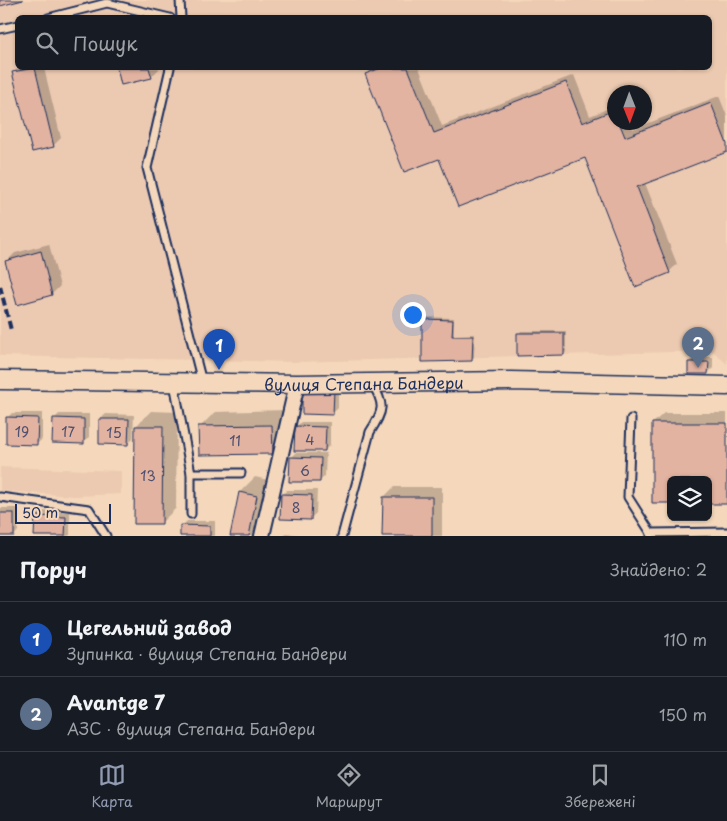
<!DOCTYPE html>
<html lang="uk">
<meta charset="utf-8">
<style>
body{margin:0;font-family:"Playpen Sans",sans-serif;background:#242831;color:#f1f3f6}
.controls{position:absolute;right:15px;bottom:15px;display:grid;overflow:hidden;border-radius:8px;box-shadow:0 1px 4px #0004}
.controls button{width:45px;height:45px;display:grid;place-items:center;padding:0;border:0;border-bottom:1px solid #363941;background:#171b24;color:#f1f3f6;font:25px sans-serif}
.compass{position:absolute;left:607px;top:85px;width:45px;height:45px;border-radius:50%;background:#171b24;box-shadow:0 1px 4px #0004;rotate:179deg}
.scale{position:absolute;left:15px;bottom:12px;width:96px;box-sizing:border-box;padding-left:5px;border:2px solid #1b2f5e;border-top:0;font-size:14px;line-height:18px;white-space:nowrap;color:#1b2f5e;-webkit-text-stroke:4px #f5d8bb;paint-order:stroke}
.you{position:absolute;left:412px;top:314px;width:18px;height:18px;margin:-12px;border:4px solid #fff;border-radius:50%;background:#1a73e8;box-shadow:0 0 0 8px #1a73e833}
.badge{display:grid;place-items:center;width:32px;height:32px;border-radius:50%;background:#919bb2;color:#fff;font-size:16px;font-weight:700}
.pin{position:absolute;translate:-50% -41px;filter:drop-shadow(0 1px 2px #0008)}
.pin::after{content:'';position:absolute;top:26px;width:18px;height:15px;background:inherit;clip-path:polygon(0 0,100% 0,50% 100%)}
.list{margin:0;padding:0;list-style:none}
h2{display:flex;justify-content:space-between;align-items:center;height:65px;margin:0;padding:0 20px;font-size:21px}
h2 small{font-size:16px;font-weight:400;color:#9ea1a6}
.list li{display:grid;grid-template-columns:32px 1fr auto;gap:15px;align-items:center;box-sizing:border-box;height:75px;padding:0 20px;border-top:1px solid #363941}
.list b{display:block;font-size:19px;white-space:nowrap}
.list p{margin:0;font-size:16px;white-space:nowrap;color:#9ea1a6}
.list em{font-size:16px;font-style:normal;color:#9ea1a6}
.icon{flex:none;width:28px;height:28px;fill:none;stroke:currentColor;stroke-width:2;stroke-linecap:round;stroke-linejoin:round}
.map{position:relative;flex:none;width:727px;height:536px;overflow:hidden}
.search{position:absolute;background:#171b24;box-shadow:0 1px 4px #0004;left:15px;right:15px;top:15px;height:55px;display:flex;align-items:center;gap:12px;box-sizing:border-box;padding:0 18px;border-radius:8px;color:#9ea1a6;font-size:19px}
.sheet{height:215px;background:#171b24}
nav{display:flex;justify-content:space-around;align-items:center;box-sizing:border-box;height:70px;border-top:1px solid #363941;background:#171b24;font-size:14px;color:#9ea1a6}
nav a{display:grid;justify-items:center;gap:2px}
nav .on{color:#919bb2}
.map>svg:first-child{display:block}
.built{fill:#eccab1;fill-rule:evenodd}
.shadow{fill:#0003}
.building{fill:#e3b3a1;stroke:#1b2f5e}
.lines{fill:none;stroke-linecap:round;stroke-linejoin:round}
.service-casing{stroke:#1b2f5e;stroke-width:11}
.minor-casing{stroke:#1b2f5e;stroke-width:18}
.tertiary-casing{stroke:#1b2f5e;stroke-width:21}
.service{stroke:#f5d8bb;stroke-width:7}
.minor{stroke:#f5d8bb;stroke-width:14}
.tertiary{stroke:#f5d8bb;stroke-width:18}
.rail{stroke:#1b2f5e;stroke-width:4;stroke-dasharray:8 4;stroke-linecap:butt}
.labels{text-anchor:middle;dominant-baseline:central;stroke-width:5;stroke-linejoin:round;paint-order:stroke}
.number-label{font-size:14px;fill:#4d506f}
.street-label{font-size:16px;fill:#1b2f5e;stroke:#f5d8bb}
</style>
<div class="map">
<svg width="727" height="536" viewBox="0 0 727 536">
<rect width="100%" height="100%" fill="#f5d8bb"/>
<filter id="ink" filterUnits="userSpaceOnUse"><feTurbulence type="fractalNoise" baseFrequency=".02" numOctaves="2"/><feDisplacementMap in="SourceGraphic" scale="10" xChannelSelector="R" yChannelSelector="G"/><feConvolveMatrix kernelMatrix="1 2 1 2 8 2 1 2 1" color-interpolation-filters="sRGB"/></filter>
<g filter="url(#ink)">
<g class="built">
<path d="M0 0H727V364L713 351 294 362 0 356ZM18 18H710V68H18ZM614 92H644V122H614Z"/>
<polygon points="0,467 121,471 121,494 75,496 0,491"/>
</g>
<g class="shadow">
<polygon points="19,68 44,68 61,138 53,146 14,73"/>
<polygon points="118,68 159,68 159,69 151,77 122,84"/>
<polygon points="373,68 419,68 442,126 574,75 590,116 614,106 614,122 630,122 633,129 719,96 727,116 727,151 645,183 677,264 669,272 586,157 440,157 367,74"/>
<polygon points="49,244 60,286 52,294 18,303 7,261 15,253"/>
<polygon points="426,317 454,318 454,335 475,334 474,357 472,360 424,319"/>
<polygon points="521,331 566,331 566,352 564,354 518,334"/>
<polygon points="694,357 713,357 713,368 708,373 689,362"/>
<polygon points="309,385 338,385 338,408 333,413"/>
<polygon points="286,410 287,437 272,452 200,427 215,412"/>
<polygon points="151,411 177,412 176,508 161,523 136,426"/>
<polygon points="12,413 42,413 42,439 37,444 7,418"/>
<polygon points="664,413 727,413 727,503 708,480 653,423"/>
<polygon points="59,414 89,414 89,437 83,442 54,419"/>
<polygon points="106,414 134,415 133,438 128,444 100,419"/>
<polygon points="301,422 330,422 330,445 325,450 296,427"/>
<polygon points="296,453 326,453 325,476 320,481 291,458"/>
<polygon points="255,477 272,481 258,536 231,536 240,492"/>
<polygon points="394,487 442,487 442,536 383,536 384,497"/>
<polygon points="287,490 317,490 316,513 311,518 282,495"/>
<polygon points="0,508 19,508 18,531 14,536 0,536"/>
<polygon points="41,511 70,512 70,535 68,536 35,536 36,517"/>
<polygon points="187,521 215,521 215,536 182,536 182,526"/>
<polygon points="287,533 304,536 284,536"/>
</g>
<g class="building">
<polygon points="0,0 23,0 0,6"/>
<polygon points="35,68 54,147 32,152 12,72"/>
<polygon points="117,68 149,68 152,78 121,85"/>
<polygon points="381,68 408,68 434,133 566,82 582,123 614,110 614,122 619,122 625,137 711,103 727,144 727,152 637,187 670,273 635,287 585,158 458,207 439,159 404,172 365,74"/>
<polygon points="41,251 52,295 17,305 5,261"/>
<polygon points="422,319 453,320 452,336 473,336 472,361 422,362"/>
<polygon points="517,333 564,333 564,355 517,356"/>
<polygon points="688,362 709,362 708,374 688,374"/>
<polygon points="302,389 334,390 333,415 302,414"/>
<polygon points="6,417 38,418 37,445 6,444"/>
<polygon points="53,418 84,419 84,444 52,443"/>
<polygon points="99,419 129,419 128,445 99,444"/>
<polygon points="652,423 727,423 727,504 708,504 708,480 671,480 671,503 652,503"/>
<polygon points="272,425 273,454 199,455 198,426"/>
<polygon points="135,426 163,426 162,524 134,524"/>
<polygon points="295,426 326,427 325,451 294,451"/>
<polygon points="290,457 321,458 320,482 289,482"/>
<polygon points="239,492 257,496 249,536 230,536"/>
<polygon points="281,494 312,495 311,520 280,519"/>
<polygon points="383,497 432,497 432,536 382,536"/>
<rect x="0" y="513" width="14" height="23"/>
<polygon points="35,516 66,517 65,536 34,536"/>
<polygon points="180,525 210,526 210,536 180,536"/>
</g>
<g class="lines">
<defs>
<g id="service">
<polyline points="180,0 181,18"/>
<polyline points="48,18 107,3 170,18"/>
<polyline points="0,29 18,25"/>
<polyline points="170,68 147,168 202,382"/>
<polyline points="174,383 191,473 191,514"/>
<polyline points="631,419 628,497 651,533"/>
<polyline points="191,473 241,473"/>
<polyline points="0,497 89,509 106,536"/>
<path d="M342 536 370 432C384 410 385 405 372 383"/>
<polyline points="651,536 651,533 727,532"/>
</g>
<polyline id="minor" points="262,536 297,384"/>
<g id="tertiary">
<path id="s1" d="M0 380 297 384 511 381 727 386"/>
</g>
</defs>
<use href="#service" class="service-casing"/>
<use href="#minor" class="minor-casing"/>
<use href="#tertiary" class="tertiary-casing"/>
<use href="#service" class="service"/>
<use href="#minor" class="minor"/>
<use href="#tertiary" class="tertiary"/>
<polyline class="rail" points="0,286 11,330"/>
</g>
</g>
<g class="labels">
<g class="number-label">
<text x="22" y="431">19</text>
<text x="68" y="431">17</text>
<text x="114" y="432">15</text>
<text x="310" y="439">4</text>
<text x="235" y="440">11</text>
<text x="305" y="470">6</text>
<text x="148" y="475">13</text>
<text x="296" y="507">8</text>
</g>
<g class="street-label">
<text stroke="none"><textPath href="#s1" startOffset="364">вулиця Степана Бандери</textPath></text>
</g>
</g>
</svg>
<div class="controls">
<button><svg class="icon" aria-label="layers" viewBox="0 0 24 24"><path d="M12 4l9 5-9 5-9-5zM3 14l9 5 9-5"/></svg></button>
</div>
<svg class="compass" viewBox="-18 -18 36 36"><path d="M0-13l5 13h-10z" fill="#e53935"/><path d="M0 13l5-13h-10z" fill="#9ea1a6"/></svg>
<div class="scale">50 m</div>
<div class="you"></div>
<div class="pin badge" style="left:219px;top:370px;background:#1a4fb4">1</div>
<div class="pin badge" style="left:698px;top:368px;background:#5c6f8a">2</div>
<div class="search"><svg class="icon" aria-label="search" viewBox="0 0 24 24"><circle cx="10" cy="10" r="6"/><path d="M15 15l6 6"/></svg>Пошук</div>
</div>
<section class="sheet">
<h2>Поруч<small>Знайдено: 2</small></h2>
<ul class="list">
<li><span class="badge" style="background:#1a4fb4">1</span><div><b>Цегельний завод</b><p>Зупинка · вулиця Степана Бандери</p></div><em>110 m</em></li>
<li><span class="badge" style="background:#5c6f8a">2</span><div><b>Avantge 7</b><p>АЗС · вулиця Степана Бандери</p></div><em>150 m</em></li>
</ul>
</section>
<nav>
<a class="on"><svg class="icon" aria-label="map" viewBox="0 0 24 24"><path d="M3 6l6-2 6 2 6-2v14l-6 2-6-2-6 2zM9 4v14M15 6v14"/></svg>Карта</a>
<a><svg class="icon" aria-label="directions" viewBox="0 0 24 24"><path d="M12 3l9 9-9 9-9-9zM9 14v-3h6M13 9l2 2-2 2"/></svg>Маршрут</a>
<a><svg class="icon" aria-label="saved" viewBox="0 0 24 24"><path d="M7 4h10v16l-5-4-5 4z"/></svg>Збережені</a>
</nav>
